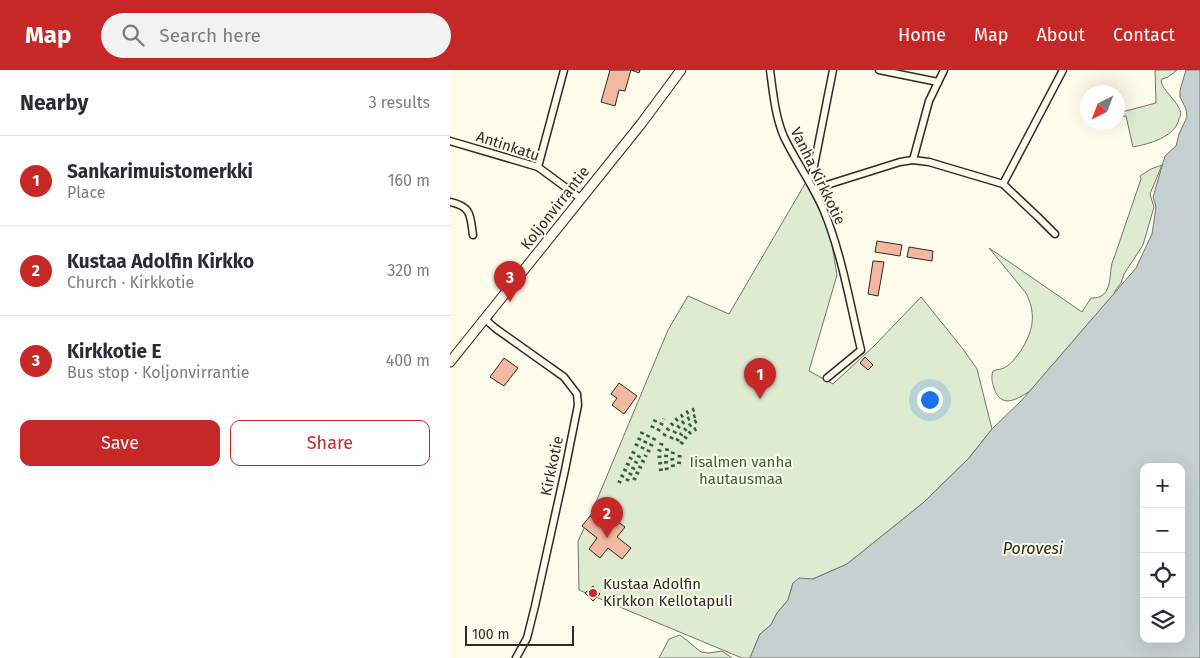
<!DOCTYPE html>
<meta charset="utf-8">
<style>
body{margin:0;font-family:"Fira Sans",sans-serif;background:#f2f2f3;color:#2b2b33}
.controls{position:absolute;right:15px;bottom:15px;display:grid;overflow:hidden;border-radius:10px;box-shadow:0 5px 20px #0002}
.controls button{width:45px;height:45px;display:grid;place-items:center;padding:0;border:0;border-bottom:1px solid #e1e1e2;background:#fff;color:#2b2b33;font:25px sans-serif}
.compass{position:absolute;left:630px;top:15px;width:45px;height:45px;border-radius:50%;background:#fff;box-shadow:0 5px 20px #0002;rotate:222deg}
.scale{position:absolute;left:15px;bottom:12px;width:109px;box-sizing:border-box;padding-left:5px;border:2px solid #2b2b2b;border-top:0;font-size:14px;line-height:18px;white-space:nowrap;color:#2b2b2b;-webkit-text-stroke:4px #fdfbea;paint-order:stroke}
.you{position:absolute;left:479px;top:329px;width:18px;height:18px;margin:-12px;border:4px solid #fff;border-radius:50%;background:#1a73e8;box-shadow:0 0 0 8px #1a73e833}
.badge{display:grid;place-items:center;width:32px;height:32px;border-radius:50%;background:#c62828;color:#fff;font-size:16px;font-weight:700}
.pin{position:absolute;translate:-50% -41px;filter:drop-shadow(0 1px 2px #0008)}
.pin::after{content:'';position:absolute;top:26px;width:18px;height:15px;background:inherit;clip-path:polygon(0 0,100% 0,50% 100%)}
.list{margin:0;padding:0;list-style:none}
h2{display:flex;justify-content:space-between;align-items:center;height:65px;margin:0;padding:0 20px;font-size:21px}
h2 small{font-size:16px;font-weight:400;color:#7c7c81}
.list li{display:grid;grid-template-columns:32px 1fr auto;gap:15px;align-items:center;box-sizing:border-box;height:90px;padding:0 20px;border-top:1px solid #e1e1e2}
.list b{display:block;font-size:19px;white-space:nowrap}
.list p{margin:0;font-size:16px;white-space:nowrap;color:#7c7c81}
.list em{font-size:16px;font-style:normal;color:#7c7c81}
.actions{display:flex;gap:10px;padding:15px 20px}
.actions a{flex:1;padding:11px 0;border:1px solid #c62828;border-radius:10px;text-align:center;font-size:18px;color:#c62828}
.actions .main{background:#c62828;color:#fff}
.icon{flex:none;width:28px;height:28px;fill:none;stroke:currentColor;stroke-width:2;stroke-linecap:round;stroke-linejoin:round}
.map{position:relative;flex:none;width:750px;height:588px;overflow:hidden}
header{display:flex;align-items:center;gap:30px;box-sizing:border-box;height:70px;padding:0 25px;background:#c62828;color:#fff}
header strong{font-size:24px}
nav{display:flex;gap:28px;margin-inline-start:auto;font-size:18px}
.search{width:350px;height:45px;background:#f2f2f3;display:flex;align-items:center;gap:12px;box-sizing:border-box;padding:0 18px;border-radius:28px;color:#7c7c81;font-size:19px}
main{display:flex}
aside{flex:1;background:#fff}
.map>svg:first-child{display:block}
.green{fill:#deebd1;stroke:#74746e}
.water{fill:#c7d0d0;stroke:#74746e;fill-rule:evenodd}
.building{fill:#f2b8a0;stroke:#2b2b2b}
.lines{fill:none;stroke-linecap:round;stroke-linejoin:round}
.minor-casing{stroke:#2b2b2b;stroke-width:9}
.secondary-casing{stroke:#2b2b2b;stroke-width:11}
.minor{stroke:#fdfbea;stroke-width:6}
.secondary{stroke:#fdfbea;stroke-width:9}
.hedge{stroke:#34623c;stroke-width:4;stroke-dasharray:2.5 4;stroke-linecap:butt}
.poi-dot{fill:#c62828;stroke:#fdfbea;stroke-width:2}
.labels{text-anchor:middle;dominant-baseline:central;stroke-width:4;stroke-linejoin:round;paint-order:stroke}
.street-label{font-size:15px;fill:#2b2b2b;stroke:#fdfbea}
.park-label{font-size:15px;fill:#34623c;stroke:#fdfbea}
.poi-label{font-size:15px;fill:#2b2b2b;stroke:#fdfbea;text-anchor:start}
.water-label{font-size:16px;font-style:italic;fill:#2b2b2b;stroke:#fdfbea}
</style>
<header>
<strong>Map</strong>
<div class="search"><svg class="icon" aria-label="search" viewBox="0 0 24 24"><circle cx="10" cy="10" r="6"/><path d="M15 15l6 6"/></svg>Search here</div>
<nav><a>Home</a><a>Map</a><a>About</a><a>Contact</a></nav>
</header>
<main>
<aside>
<h2>Nearby<small>3 results</small></h2>
<ul class="list">
<li><span class="badge">1</span><div><b>Sankarimuistomerkki</b><p>Place</p></div><em>160 m</em></li>
<li><span class="badge">2</span><div><b>Kustaa Adolfin Kirkko</b><p>Church · Kirkkotie</p></div><em>320 m</em></li>
<li><span class="badge">3</span><div><b>Kirkkotie E</b><p>Bus stop · Koljonvirrantie</p></div><em>400 m</em></li>
</ul>
<div class="actions"><a class="main">Save</a><a>Share</a></div>
</aside>
<div class="map">
<svg width="750" height="588" viewBox="0 0 750 588">
<rect width="100%" height="100%" fill="#fdfbea"/>
<g class="green">
<path d="M705 0H727L718 7 712 9 711 11C714 22 724 28 729 38 731 42 731 45 729 49 725 67 699 74 683 77L676 46 668 47V43L706 33Z"/>
<path d="M712 95 700 124 704 137 693 175 674 204 671 213 665 221 664 224 580 321C566 330 551 339 544 318 542 312 541 307 543 301 547 299 552 300 557 296 562 293 566 287 570 282 583 262 587 245 576 223L539 178 632 242 641 228C666 229 657 200 664 188L691 109 690 106 701 99Z"/>
<polygon points="356,112 380,163 387,205 359,301 383,314 425,275 471,227 513,279 527,299 542,359 519,388 473,433 397,494 363,509 343,513 338,530 327,543 321,555 310,564 300,588 292,588 129,520 128,471 141,444 218,260 238,226 279,244"/>
<polygon points="230,565 251,582 259,583 272,581 282,588 209,588 219,569"/>
</g>
<path class="water" d="M736 0H750V588H300L310 564 321 555 327 543 338 530 343 513 349 508 363 509 397 494 473 433 519 388 542 359 572 330 686 198 702 164 706 137 703 127 715 86 726 76 729 64 737 47 736 39 730 27V20ZM694 397H731V569H694Z"/>
<g class="building">
<polygon points="160,0 190,0 189,3 181,0 175,21 169,20 165,36 151,32"/>
<polygon points="427,171 452,175 450,186 425,182"/>
<polygon points="459,177 483,181 482,191 457,187"/>
<polygon points="423,191 434,192 428,226 418,224"/>
<polygon points="415,287 423,295 418,300 410,293"/>
<polygon points="54,288 68,298 54,316 40,307"/>
<polygon points="169,313 187,326 174,344 162,335 167,328 161,324"/>
<polygon points="140,446 155,458 163,448 175,457 167,467 181,478 172,489 158,478 150,488 139,479 147,468 132,456"/>
<polygon points="143,516 150,524 143,531 135,523"/>
</g>
<g class="lines">
<defs>
<g id="minor">
<path d="M320 0C323 22 325 46 334 67 346 92 363 115 374 141 392 185 400 234 411 280L377 308"/>
<polyline points="429,0 488,12"/>
<polyline points="0,71 88,97 130,128"/>
<polyline points="463,90 479,31 494,0"/>
<polyline points="88,97 114,0"/>
<polyline points="358,109 362,106 363,101 383,0"/>
<polyline points="553,114 588,147 605,164"/>
<polyline points="364,119 450,92 463,90 479,92 553,114 613,0"/>
<path d="M0 132C22 137 20 145 23 165"/>
<polyline points="35,249 45,258 114,307 127,324 128,335 115,400 85,536 77,568 66,588"/>
</g>
<polyline id="secondary" points="0,292 191,54 231,0"/>
</defs>
<use href="#minor" class="minor-casing"/>
<use href="#secondary" class="secondary-casing"/>
<use href="#minor" class="minor"/>
<use href="#secondary" class="secondary"/>
<g class="hedge">
<polyline points="202,358 207,346"/>
<polyline points="208,361 214,349"/>
<path d="M214 366C221 352 233 343 248 338"/>
<path d="M221 369C227 356 235 348 249 345"/>
<path d="M227 371C232 362 239 354 249 350"/>
<path d="M231 374C236 367 240 360 249 358"/>
<polyline points="186,376 193,361"/>
<polyline points="192,379 199,364"/>
<polyline points="198,382 205,367"/>
<polyline points="229,394 230,381"/>
<polyline points="223,397 222,386 224,378"/>
<path d="M217 400C215 391 216 384 218 375"/>
<polyline points="211,401 209,382 212,372"/>
<polyline points="184,410 196,385"/>
<polyline points="177,411 191,382"/>
<polyline points="169,413 185,379"/>
</g>
</g>
<circle class="poi-dot" cx="143" cy="523" r="5"/>
<g class="labels">
<g class="street-label">
<text transform="translate(58 76) rotate(18)">Antinkatu</text>
<text transform="translate(368 106) rotate(64)">Vanha Kirkkotie</text>
<text transform="translate(105 138) rotate(-52)">Koljonvirrantie</text>
<text transform="translate(102 396) rotate(-78)">Kirkkotie</text>
</g>
<g class="park-label">
<text x="291" y="392">Iisalmen vanha<tspan x="291" dy="17">hautausmaa</tspan></text>
</g>
<g class="poi-label">
<text x="153" y="514">Kustaa Adolfin<tspan x="153" dy="17">Kirkkon Kellotapuli</tspan></text>
</g>
<g class="water-label">
<text x="583" y="478">Porovesi</text>
</g>
</g>
</svg>
<div class="controls">
<button>+</button>
<button>−</button>
<button><svg class="icon" aria-label="locate" viewBox="0 0 24 24"><circle cx="12" cy="12" r="6"/><path d="M12 2v4M12 18v4M2 12h4M18 12h4"/></svg></button>
<button><svg class="icon" aria-label="layers" viewBox="0 0 24 24"><path d="M12 4l9 5-9 5-9-5zM3 14l9 5 9-5"/></svg></button>
</div>
<svg class="compass" viewBox="-18 -18 36 36"><path d="M0-13l5 13h-10z" fill="#e53935"/><path d="M0 13l5-13h-10z" fill="#7c7c81"/></svg>
<div class="scale">100 m</div>
<div class="you"></div>
<div class="pin badge" style="left:310px;top:329px">1</div>
<div class="pin badge" style="left:157px;top:468px">2</div>
<div class="pin badge" style="left:60px;top:232px">3</div>
</div>
</main>
